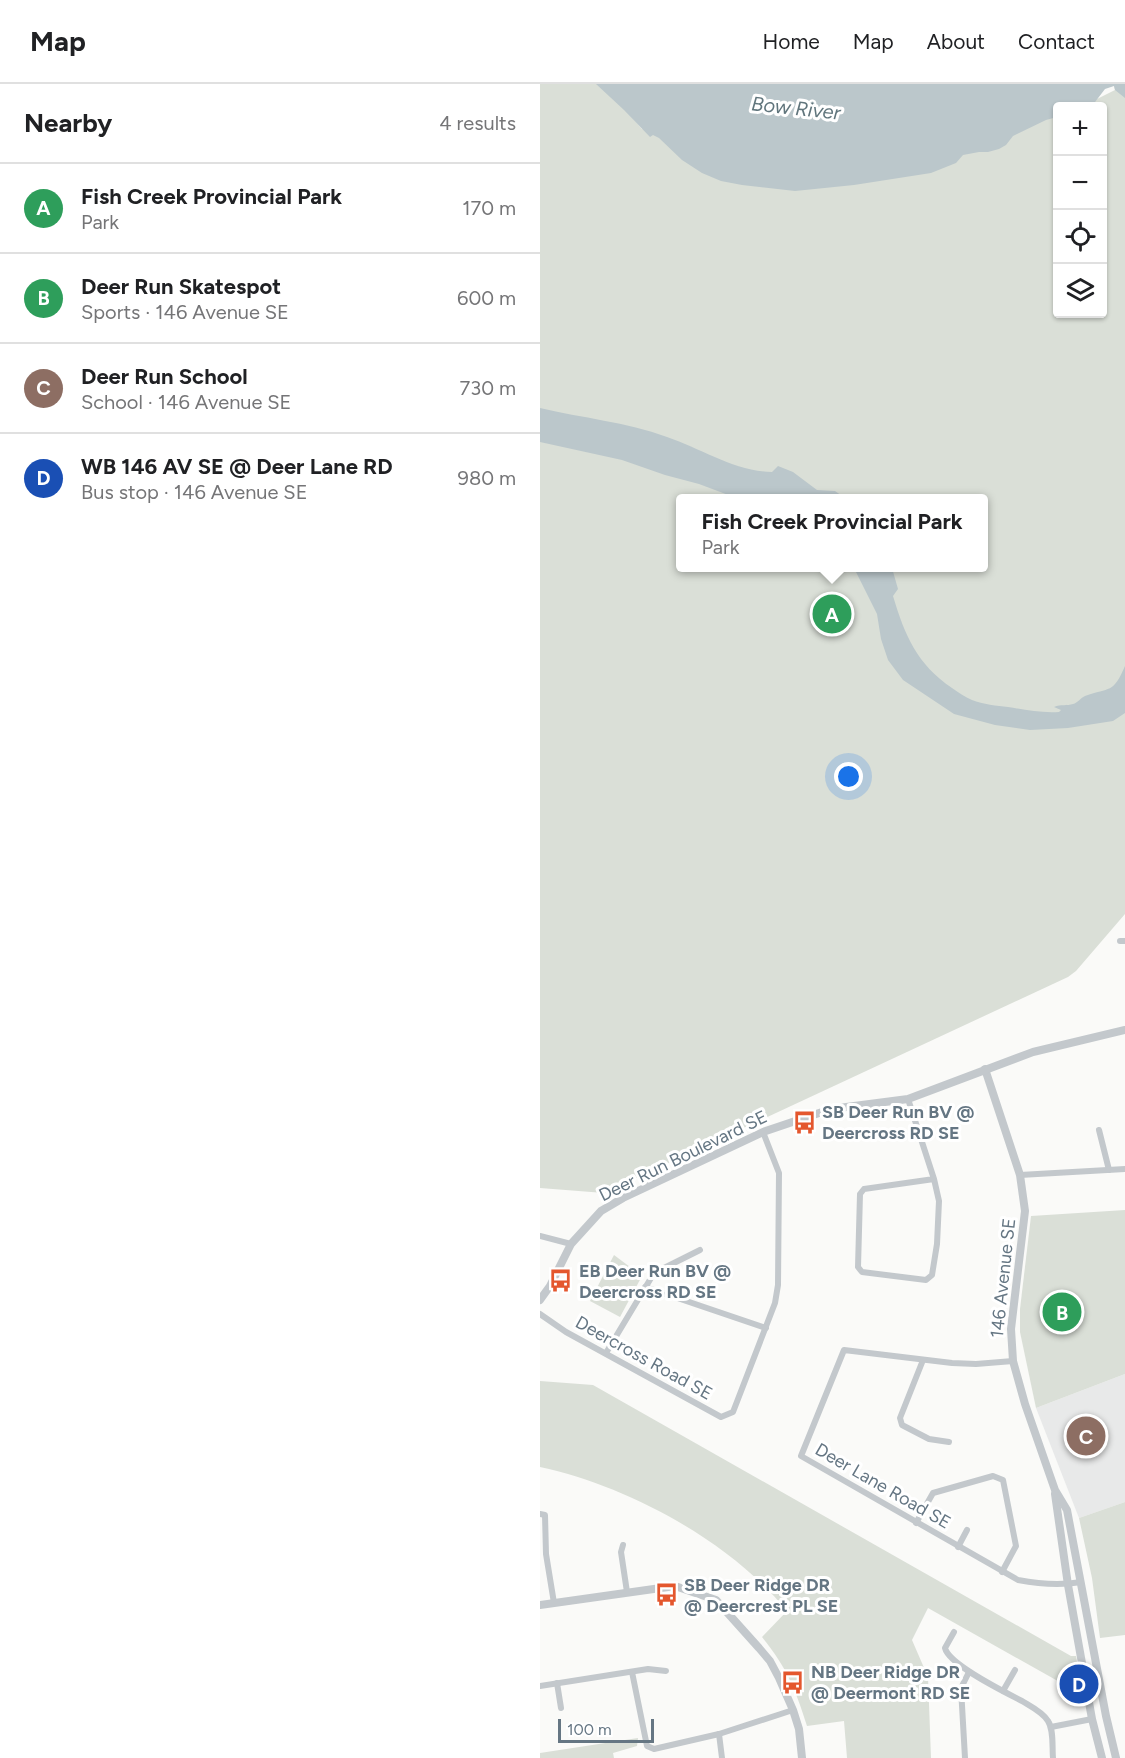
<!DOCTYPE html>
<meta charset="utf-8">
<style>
body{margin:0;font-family:Figtree,sans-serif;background:#f2f2f2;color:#202124}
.controls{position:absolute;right:18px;top:18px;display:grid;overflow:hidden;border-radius:6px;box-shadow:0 2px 4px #0004}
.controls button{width:54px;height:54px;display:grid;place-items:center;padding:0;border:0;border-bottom:2px solid #e0e0e0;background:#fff;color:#202124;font:30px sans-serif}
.scale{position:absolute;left:18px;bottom:15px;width:96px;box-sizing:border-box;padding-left:6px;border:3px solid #657683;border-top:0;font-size:16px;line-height:21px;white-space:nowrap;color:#657683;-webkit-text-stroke:4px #fff;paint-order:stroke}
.you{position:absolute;left:309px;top:693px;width:21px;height:21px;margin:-15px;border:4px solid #fff;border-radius:50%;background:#1a73e8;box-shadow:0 0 0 9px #1a73e833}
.badge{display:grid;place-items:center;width:39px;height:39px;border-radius:50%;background:#1a73e8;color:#fff;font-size:20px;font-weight:700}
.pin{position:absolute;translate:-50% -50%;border:3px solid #fff;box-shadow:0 2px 6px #0006}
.popup{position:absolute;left:136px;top:410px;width:312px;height:78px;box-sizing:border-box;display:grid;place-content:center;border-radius:6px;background:#fff;filter:drop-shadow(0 2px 4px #0005);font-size:20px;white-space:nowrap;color:#757577}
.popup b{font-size:22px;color:#202124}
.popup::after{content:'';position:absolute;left:50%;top:100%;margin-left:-12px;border:12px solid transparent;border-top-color:#fff}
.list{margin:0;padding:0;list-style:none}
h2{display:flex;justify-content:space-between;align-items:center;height:78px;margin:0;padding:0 24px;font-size:26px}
h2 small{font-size:20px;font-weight:400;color:#757577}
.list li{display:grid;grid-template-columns:39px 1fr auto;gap:18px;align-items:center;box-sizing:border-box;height:90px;padding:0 24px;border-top:2px solid #e0e0e0}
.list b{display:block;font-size:22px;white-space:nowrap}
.list p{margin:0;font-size:20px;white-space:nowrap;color:#757577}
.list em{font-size:20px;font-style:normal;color:#757577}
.icon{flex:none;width:33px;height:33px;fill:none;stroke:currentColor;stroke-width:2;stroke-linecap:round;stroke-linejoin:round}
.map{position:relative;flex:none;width:585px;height:1674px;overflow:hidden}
header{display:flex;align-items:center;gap:36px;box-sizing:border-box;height:84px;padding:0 30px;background:#fff;border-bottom:2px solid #e0e0e0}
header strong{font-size:28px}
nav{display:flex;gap:33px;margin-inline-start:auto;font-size:21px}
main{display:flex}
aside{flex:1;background:#fff}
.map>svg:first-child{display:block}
.built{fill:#e8e9e9}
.green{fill:#dadfd7;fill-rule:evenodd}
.water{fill:#bbc7cb}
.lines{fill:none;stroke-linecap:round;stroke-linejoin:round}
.minor{stroke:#c3c8cc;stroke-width:6}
.tertiary{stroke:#c3c8cc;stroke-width:8}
.labels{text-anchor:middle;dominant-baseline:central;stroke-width:6;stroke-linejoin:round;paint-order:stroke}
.poi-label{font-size:18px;font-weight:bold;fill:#657683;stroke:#fff;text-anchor:start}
.street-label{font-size:18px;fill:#657683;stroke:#fff}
.water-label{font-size:20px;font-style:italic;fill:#60757c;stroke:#fff}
</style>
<header>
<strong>Map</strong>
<nav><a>Home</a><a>Map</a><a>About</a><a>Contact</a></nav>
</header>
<main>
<aside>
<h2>Nearby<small>4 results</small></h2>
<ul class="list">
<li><span class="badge" style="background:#2e9e5b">A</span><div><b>Fish Creek Provincial Park</b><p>Park</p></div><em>170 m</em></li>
<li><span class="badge" style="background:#2e9e5b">B</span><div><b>Deer Run Skatespot</b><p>Sports · 146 Avenue SE</p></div><em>600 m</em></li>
<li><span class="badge" style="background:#8d6e63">C</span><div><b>Deer Run School</b><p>School · 146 Avenue SE</p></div><em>730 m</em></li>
<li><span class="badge" style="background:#1a4fb4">D</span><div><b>WB 146 AV SE @ Deer Lane RD</b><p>Bus stop · 146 Avenue SE</p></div><em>980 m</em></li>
</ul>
</aside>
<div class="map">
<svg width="585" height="1674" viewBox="0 0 585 1674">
<rect width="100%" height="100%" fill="#fafaf8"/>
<polygon class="built" points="585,1290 585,1418 539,1434 496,1324"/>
<g class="green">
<path d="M0 0H57L80 20 102 45 114 47 517 25 518 230H562V22H543L575 6 574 2 585 0V830L536 887 528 893 64 1109 0 1104ZM140 414H443V484H140Z"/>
<polygon points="585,1126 585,1290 496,1324 480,1248 480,1225 491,1132"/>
<polygon points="74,1171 102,1192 80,1233 50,1217"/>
<path d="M0 1297 53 1301 531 1572H536L542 1606 532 1605 388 1524 372 1556 388 1593 391 1674H307L304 1637 267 1642C255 1604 247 1584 222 1553L247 1527C190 1457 88 1402 0 1383Z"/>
<polygon points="585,1418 585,1551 560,1554 552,1494 539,1434"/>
<polygon points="98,1654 97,1662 73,1669 74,1674 0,1674 0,1669"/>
</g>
<g class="water">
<polygon points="56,0 585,0 585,14 575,6 574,2 565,5 552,22 518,22 517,33 506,36 473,52 466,61 459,65 448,68 439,68 423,71 416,79 391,89 314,101 255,107 202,101 181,97 162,89 142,76 119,54 113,51 110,53 84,26"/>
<path d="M0 324C42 334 86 338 127 353 162 365 194 387 232 388L238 382 253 388 277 406 295 407 305 414H257L248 412 242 414H201L191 412 159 400 125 391 82 376 0 358Z"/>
<path d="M314 484H352L358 505 353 512C365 552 377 580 412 604 418 608 425 613 432 616 443 620 457 622 468 623 486 626 501 629 519 628L521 626 514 623C521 620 527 622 533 620 538 619 540 614 545 612 570 603 573 610 585 582V629L573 637 528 644 490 646 455 641 414 630 363 596 348 576 341 555 337 530Z"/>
</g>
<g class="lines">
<g class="minor">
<polyline points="580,857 585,857"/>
<polyline points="368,1015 394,1095 399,1117 397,1160 392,1191 386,1196 322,1188 318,1183 320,1110 324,1105 394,1095"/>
<polyline points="559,1046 569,1086"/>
<polyline points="480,1091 585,1085"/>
<polyline points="0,1152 31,1160"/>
<polyline points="105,1203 226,1244"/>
<polyline points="0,1230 26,1248 181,1333 193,1328 235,1219 238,1201 239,1089 223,1048"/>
<polyline points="66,1269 114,1189 160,1166"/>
<polyline points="383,1276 360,1334 362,1341 389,1355 409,1358"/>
<path d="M473 1277 436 1280 412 1279 304 1266 261 1372 478 1496C499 1500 519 1502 541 1498"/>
<polyline points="0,1430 5,1431 6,1470 14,1519"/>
<polyline points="376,1439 393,1409 453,1392 463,1396 476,1462 462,1488"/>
<polyline points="83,1461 81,1468 87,1508"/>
<polyline points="418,1463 427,1446"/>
<path d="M414 1548 405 1564C409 1581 465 1608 482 1617 490 1622 503 1628 508 1637 514 1646 512 1663 513 1674"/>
<polyline points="92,1588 107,1662 114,1665 179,1650 253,1626"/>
<polyline points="17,1599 21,1624"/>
<polyline points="0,1602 108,1585 126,1587"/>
<polyline points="463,1607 475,1586"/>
<polyline points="511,1643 552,1635"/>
<polyline points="179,1650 182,1674"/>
<polyline points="425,1674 421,1604 429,1588"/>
</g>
<g class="tertiary">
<polyline points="445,985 480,1091 485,1127 471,1245 473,1277 485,1320 515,1406 527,1426 566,1632 576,1674"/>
<polyline points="0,1216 10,1202 31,1160 61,1127 83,1114 223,1048 291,1025 368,1015 493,968 585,946"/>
<polyline points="515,1410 528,1501 552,1635 562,1674"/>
<polyline points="0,1521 135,1502 176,1516 219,1564 230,1577 239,1594 253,1626 259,1645 262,1674"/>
</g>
</g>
<defs>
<symbol id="bus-bare" viewBox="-9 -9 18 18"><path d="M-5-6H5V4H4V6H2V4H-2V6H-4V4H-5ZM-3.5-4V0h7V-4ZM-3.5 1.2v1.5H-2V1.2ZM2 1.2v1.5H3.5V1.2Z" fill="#e4572e" stroke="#fff" stroke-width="2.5" paint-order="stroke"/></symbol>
</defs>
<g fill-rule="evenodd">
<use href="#bus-bare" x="248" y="1022" width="33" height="33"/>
<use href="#bus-bare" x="4" y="1180" width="33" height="33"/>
<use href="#bus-bare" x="110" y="1494" width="33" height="33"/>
<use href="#bus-bare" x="236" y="1582" width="33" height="33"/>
</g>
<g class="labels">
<g class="poi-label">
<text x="282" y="1028">SB Deer Run BV @<tspan x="282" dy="21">Deercross RD SE</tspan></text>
<text x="39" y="1187">EB Deer Run BV @<tspan x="39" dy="21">Deercross RD SE</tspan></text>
<text x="144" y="1501">SB Deer Ridge DR<tspan x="144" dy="21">@ Deercrest PL SE</tspan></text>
<text x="271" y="1588">NB Deer Ridge DR<tspan x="271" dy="21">@ Deermont RD SE</tspan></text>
</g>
<g class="street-label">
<text transform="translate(143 1072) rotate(-26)">Deer Run Boulevard SE</text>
<text transform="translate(463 1194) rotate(-84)">146 Avenue SE</text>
<text transform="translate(104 1274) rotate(29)">Deercross Road SE</text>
<text transform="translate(343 1402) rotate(30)">Deer Lane Road SE</text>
</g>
<g class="water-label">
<text transform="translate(256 24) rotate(6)">Bow River</text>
</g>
</g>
</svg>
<div class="controls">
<button>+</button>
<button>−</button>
<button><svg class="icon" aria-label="locate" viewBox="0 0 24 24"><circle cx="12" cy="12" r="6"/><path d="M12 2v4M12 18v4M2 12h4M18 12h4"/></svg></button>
<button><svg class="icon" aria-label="layers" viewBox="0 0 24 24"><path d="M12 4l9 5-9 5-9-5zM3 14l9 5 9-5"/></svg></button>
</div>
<div class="scale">100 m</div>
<div class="you"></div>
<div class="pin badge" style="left:292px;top:530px;background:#2e9e5b">A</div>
<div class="popup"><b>Fish Creek Provincial Park</b>Park</div>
<div class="pin badge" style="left:522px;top:1228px;background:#2e9e5b">B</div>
<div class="pin badge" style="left:546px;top:1352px;background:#8d6e63">C</div>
<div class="pin badge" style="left:539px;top:1600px;background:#1a4fb4">D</div>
</div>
</main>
